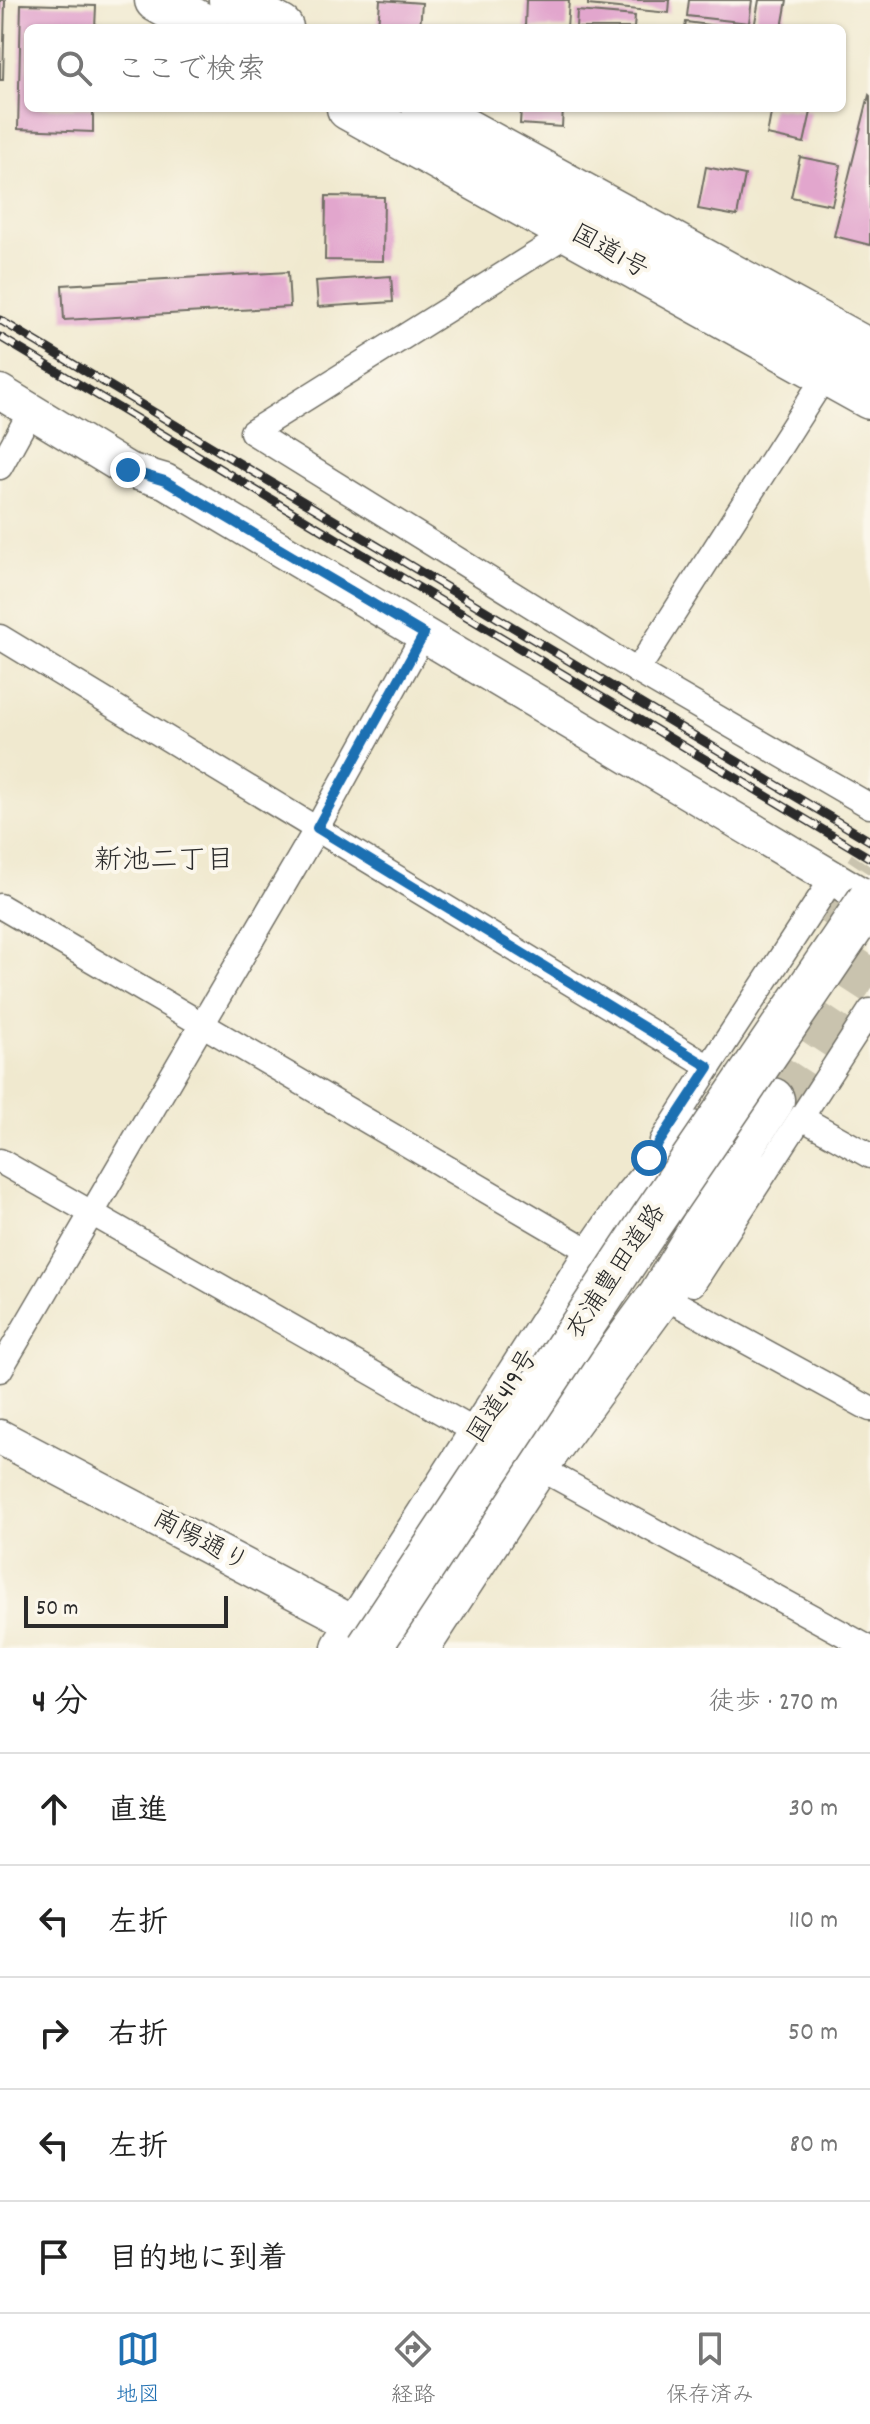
<!DOCTYPE html>
<html lang="ja">
<meta charset="utf-8">
<style>
body{margin:0;font-family:Dekko,"Klee One",sans-serif;background:#f2f2f2;color:#222}
.scale{position:absolute;left:24px;bottom:20px;width:204px;box-sizing:border-box;padding-left:8px;border:4px solid #2b2b2b;border-top:0;font-size:22px;line-height:28px;white-space:nowrap;color:#2b2b2b;-webkit-text-stroke:6px #fbf7ec;paint-order:stroke}
.stop{position:absolute;width:24px;height:24px;margin:-18px;border:6px solid #1f6fb2;border-radius:50%;background:#fff}
.stop.end{background:#1f6fb2;border-color:#fff;box-shadow:0 2px 8px #0008}
.list{margin:0;padding:0;list-style:none}
h2{display:flex;justify-content:space-between;align-items:center;height:104px;margin:0;padding:0 32px;font-size:34px}
h2 small{font-size:26px;font-weight:400;color:#767676}
.list li{display:grid;grid-template-columns:52px 1fr auto;gap:24px;align-items:center;box-sizing:border-box;height:112px;padding:0 32px;border-top:2px solid #e0e0e0}
.list b{display:block;font-size:30px;white-space:nowrap}
.list em{font-size:26px;font-style:normal;color:#767676}
.icon{flex:none;width:44px;height:44px;fill:none;stroke:currentColor;stroke-width:2;stroke-linecap:round;stroke-linejoin:round}
.map{position:relative;flex:none;width:870px;height:1648px;overflow:hidden}
.search{position:absolute;background:#fff;box-shadow:0 2px 6px #0004;left:24px;right:24px;top:24px;height:88px;display:flex;align-items:center;gap:20px;box-sizing:border-box;padding:0 28px;border-radius:12px;color:#767676;font-size:30px}
.sheet{height:664px;background:#fff}
nav{display:flex;justify-content:space-around;align-items:center;box-sizing:border-box;height:112px;border-top:2px solid #e0e0e0;background:#fff;font-size:22px;color:#767676}
nav a{display:grid;justify-items:center;gap:4px}
nav .on{color:#1f6fb2}
.map>svg:first-child{display:block}
.building{fill:#e2a6cd}
.lines{fill:none;stroke-linecap:round;stroke-linejoin:round}
.highway-tunnel{stroke:#c9c3ae;stroke-width:44;stroke-dasharray:44 22;stroke-linecap:butt}
.street-casing{stroke:#706e64;stroke-width:27}
.secondary-casing{stroke:#706e64;stroke-width:37}
.highway-casing{stroke:#706e64;stroke-width:47}
.street{stroke:#fff;stroke-width:24}
.secondary{stroke:#fff;stroke-width:34}
.highway{stroke:#fff;stroke-width:44}
.rail-casing{stroke:#2b2b2b;stroke-width:9}
.rail{stroke:#fbf7ec;stroke-width:6;stroke-dasharray:18;stroke-linecap:butt}
.highway-bridge-casing{stroke:#706e64;stroke-width:47;stroke-linecap:butt}
.highway-bridge{stroke:#fff;stroke-width:44}
.route{stroke:#1f6fb2;stroke-width:10}
.labels{text-anchor:middle;dominant-baseline:central;stroke-width:8;stroke-linejoin:round;paint-order:stroke}
.street-label{font-size:26px;fill:#2b2b2b;stroke:#fbf7ec}
.neighbourhood-label{font-size:28px;fill:#2b2b2b;stroke:#fbf7ec}
</style>
<div class="map">
<svg width="870" height="1648" viewBox="0 0 870 1648">
<rect width="100%" height="100%" fill="#fbf7ec"/>
<filter id="ink" filterUnits="userSpaceOnUse"><feTurbulence type="fractalNoise" baseFrequency=".0125" numOctaves="2"/><feDisplacementMap in="SourceGraphic" scale="16" xChannelSelector="R" yChannelSelector="G"/><feConvolveMatrix kernelMatrix="1 2 1 2 8 2 1 2 1" color-interpolation-filters="sRGB"/></filter>
<filter id="wash" filterUnits="userSpaceOnUse"><feTurbulence type="fractalNoise" baseFrequency=".006" numOctaves="4" result="noise"/><feDisplacementMap in="SourceGraphic" scale="32" xChannelSelector="R" yChannelSelector="G"/><feGaussianBlur stdDeviation="1.8" result="paint"/><feColorMatrix in="noise" values="0 0 0 0 0 0 0 0 0 0 0 0 0 0 0 0 0 1.4 0 .05"/><feComposite in="paint" operator="in"/></filter>
<g filter="url(#wash)">
<rect width="100%" height="100%" fill="#f0e9cf"/>
<g id="blocks">
<g class="building">
<polygon points="0,0 5,0 3,80 0,80"/>
<polygon points="380,0 422,3 420,28 378,28"/>
<polygon points="526,0 569,0 567,28 525,28"/>
<polygon points="588,0 670,0 669,13 588,5"/>
<polygon points="689,0 752,0 749,23 687,16"/>
<polygon points="759,0 787,0 782,28 754,28"/>
<polygon points="21,4 96,6 95,28 28,28 28,108 93,108 93,132 18,129"/>
<polygon points="577,11 635,16 634,28 576,28"/>
<polygon points="686,22 716,26 716,28 685,28"/>
<polygon points="869,95 870,96 870,245 834,236"/>
<polygon points="521,108 563,108 562,127 520,124"/>
<polygon points="772,108 811,112 804,143 767,135"/>
<polygon points="800,157 841,165 832,205 791,197"/>
<polygon points="706,167 745,175 737,216 698,209"/>
<polygon points="326,196 384,197 383,261 325,260"/>
<polygon points="288,272 290,307 64,320 62,285"/>
<polygon points="391,276 393,302 318,307 316,281"/>
</g>
</g>
</g>
<g filter="url(#ink)">
<use href="#blocks" fill-opacity="0" stroke="#706e64" stroke-width="2"/>
<g class="lines">
<g class="highway-tunnel">
<polyline points="829,927 870,866"/>
<polyline points="772,1100 870,951"/>
</g>
<defs>
<g id="street">
<polyline points="571,232 252,432 637,671 870,806"/>
<polyline points="0,467 31,411"/>
<polyline points="0,637 709,1067 833,878"/>
<polyline points="637,671 827,373"/>
<polyline points="0,906 596,1255"/>
<polyline points="802,1118 870,1156"/>
<polyline points="662,1141 709,1067"/>
<polyline points="0,1161 480,1434"/>
<polyline points="693,1284 870,1011"/>
<polyline points="661,1295 870,1409"/>
<polyline points="0,1370 317,828 424,634"/>
<polyline points="536,1466 869,1648"/>
</g>
<g id="secondary">
<polyline points="0,392 128,470 165,481 870,900"/>
<polyline points="0,1437 378,1636"/>
</g>
<g id="highway">
<polyline points="157,0 207,28"/>
<polyline points="231,0 281,28"/>
<polyline points="349,108 870,397"/>
<polyline points="424,108 870,352"/>
<polyline points="344,1648 596,1255 634,1200 691,1133"/>
<polyline points="417,1648 536,1466 661,1295 731,1180 744,1143 772,1100"/>
</g>
</defs>
<use href="#street" class="street-casing"/>
<use href="#secondary" class="secondary-casing"/>
<use href="#highway" class="highway-casing"/>
<use href="#street" class="street"/>
<use href="#secondary" class="secondary"/>
<use href="#highway" class="highway"/>
<defs>
<g id="rail">
<polyline points="0,320 870,841"/>
<polyline points="0,337 870,858"/>
</g>
</defs>
<use href="#rail" class="rail-casing"/>
<use href="#rail" class="rail"/>
<defs>
<polyline id="highway-bridge" points="369,1648 650,1223 870,900"/>
</defs>
<use href="#highway-bridge" class="highway-bridge-casing"/>
<use href="#highway-bridge" class="highway-bridge"/>
</g>
</g>
<g class="lines" filter="url(#ink)">
<polyline class="route" points="128,470 165,481 424,634 317,828 709,1067 649,1158"/>
</g>
<g class="labels">
<g class="street-label">
<text transform="translate(609 253) rotate(29)">国道1号</text>
<text transform="translate(617 1272) rotate(-56)">衣浦豊田道路</text>
<text transform="translate(504 1397) rotate(-57)">国道419号</text>
<text transform="translate(200 1542) rotate(28)">南陽通り</text>
</g>
<g class="neighbourhood-label">
<text x="164" y="863">新池二丁目</text>
</g>
</g>
</svg>
<div class="scale">50 m</div>
<div class="stop" style="left:649px;top:1158px"></div>
<div class="stop end" style="left:128px;top:470px"></div>
<div class="search"><svg class="icon" aria-label="search" viewBox="0 0 24 24"><circle cx="10" cy="10" r="6"/><path d="M15 15l6 6"/></svg>ここで検索</div>
</div>
<section class="sheet">
<h2>4 分<small>徒歩 · 270 m</small></h2>
<ul class="list">
<li><svg class="icon" aria-label="ahead" viewBox="0 0 24 24"><path d="M12 20V5M6 11l6-6 6 6"/></svg><div><b>直進</b></div><em>30 m</em></li>
<li><svg class="icon" aria-label="left" viewBox="0 0 24 24"><path d="M17 20v-9H6M10 6l-5 5 5 5"/></svg><div><b>左折</b></div><em>110 m</em></li>
<li><svg class="icon" aria-label="right" viewBox="0 0 24 24"><path d="M7 20v-9h11M14 6l5 5-5 5"/></svg><div><b>右折</b></div><em>50 m</em></li>
<li><svg class="icon" aria-label="left" viewBox="0 0 24 24"><path d="M17 20v-9H6M10 6l-5 5 5 5"/></svg><div><b>左折</b></div><em>80 m</em></li>
<li><svg class="icon" aria-label="arrive" viewBox="0 0 24 24"><path d="M6 21V4h12l-3 4 3 4H6"/></svg><div><b>目的地に到着</b></div></li>
</ul>
</section>
<nav>
<a class="on"><svg class="icon" aria-label="map" viewBox="0 0 24 24"><path d="M3 6l6-2 6 2 6-2v14l-6 2-6-2-6 2zM9 4v14M15 6v14"/></svg>地図</a>
<a><svg class="icon" aria-label="directions" viewBox="0 0 24 24"><path d="M12 3l9 9-9 9-9-9zM9 14v-3h6M13 9l2 2-2 2"/></svg>経路</a>
<a><svg class="icon" aria-label="saved" viewBox="0 0 24 24"><path d="M7 4h10v16l-5-4-5 4z"/></svg>保存済み</a>
</nav>
